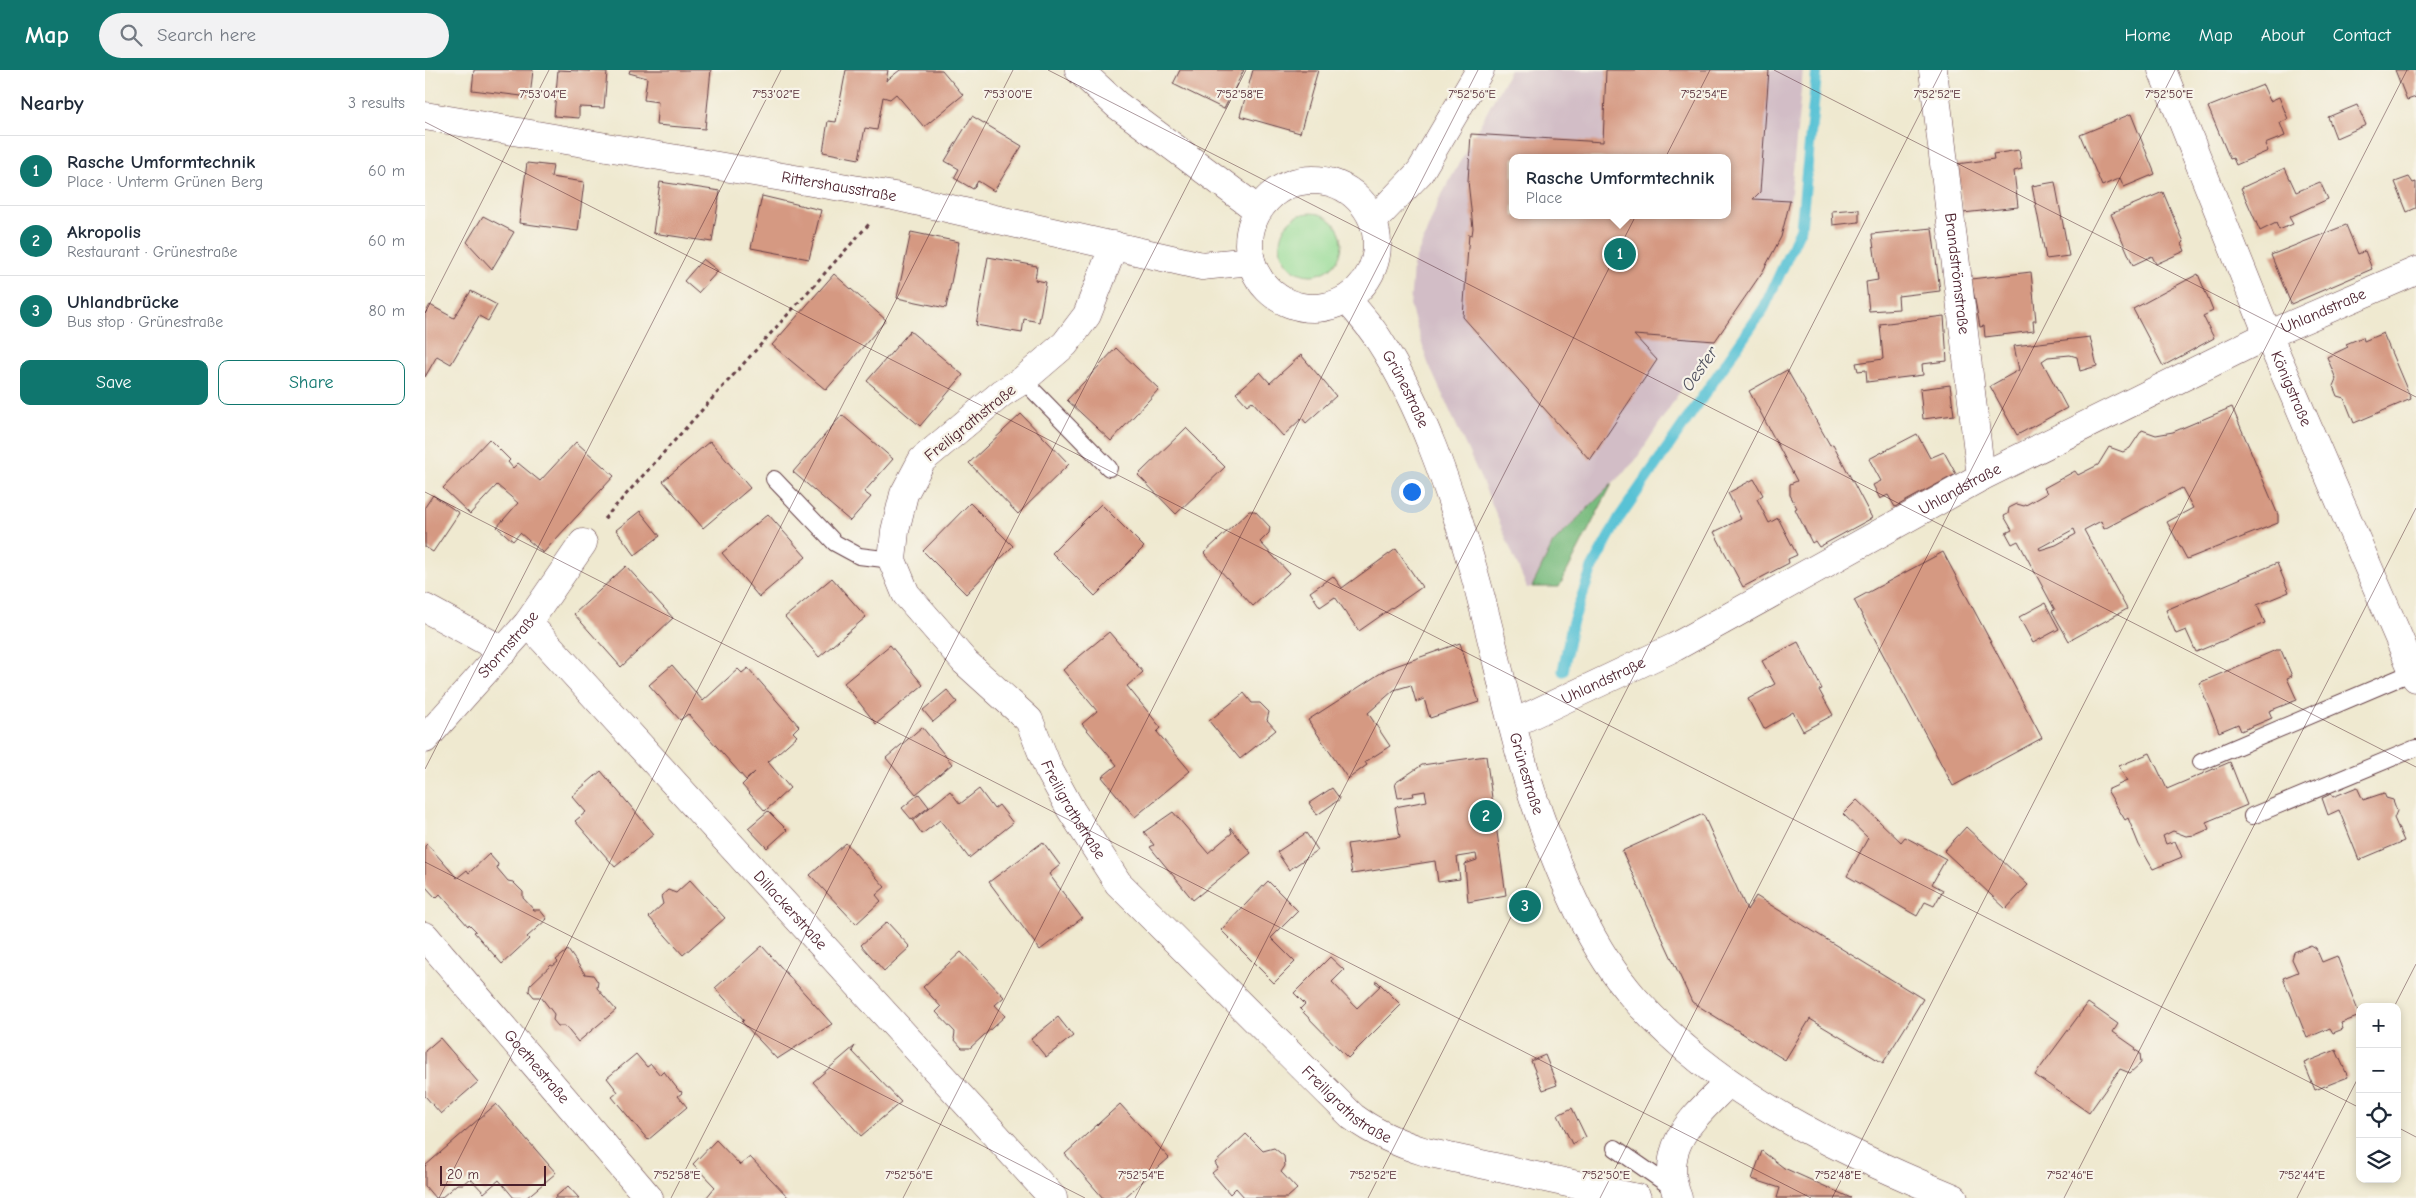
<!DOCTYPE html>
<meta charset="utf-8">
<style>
body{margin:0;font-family:"Comic Neue",sans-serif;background:#f2f2f3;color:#1f2937}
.controls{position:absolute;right:15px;bottom:15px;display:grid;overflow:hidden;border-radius:10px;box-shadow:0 2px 8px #0003}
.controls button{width:45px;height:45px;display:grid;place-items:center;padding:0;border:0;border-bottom:1px solid #e0e1e3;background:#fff;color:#1f2937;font:25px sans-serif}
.scale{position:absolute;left:15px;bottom:12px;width:106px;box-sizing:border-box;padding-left:5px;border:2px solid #4a1f2b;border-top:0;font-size:14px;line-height:18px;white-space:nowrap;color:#4a1f2b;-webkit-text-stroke:4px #f7f3e8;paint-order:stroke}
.you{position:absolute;left:986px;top:421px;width:18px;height:18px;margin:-12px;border:4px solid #fff;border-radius:50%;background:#1a73e8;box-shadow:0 0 0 8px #1a73e833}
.badge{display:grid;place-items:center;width:32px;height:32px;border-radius:50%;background:#0f766e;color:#fff;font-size:16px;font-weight:700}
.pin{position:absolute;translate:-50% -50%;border:2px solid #fff;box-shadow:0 1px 5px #0006}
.popup{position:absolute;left:1084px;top:84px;width:222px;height:65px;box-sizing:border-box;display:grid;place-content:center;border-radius:10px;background:#fff;filter:drop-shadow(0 1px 4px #0005);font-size:16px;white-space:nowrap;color:#747a83}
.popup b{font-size:19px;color:#1f2937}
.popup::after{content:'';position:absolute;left:50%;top:100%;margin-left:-10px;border:10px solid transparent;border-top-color:#fff}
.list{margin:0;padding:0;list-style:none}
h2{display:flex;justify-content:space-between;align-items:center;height:65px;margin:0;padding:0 20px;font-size:21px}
h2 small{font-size:16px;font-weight:400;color:#747a83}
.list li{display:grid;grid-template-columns:32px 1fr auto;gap:15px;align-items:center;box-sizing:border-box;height:70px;padding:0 20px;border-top:1px solid #e0e1e3}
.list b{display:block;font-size:19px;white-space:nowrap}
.list p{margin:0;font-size:16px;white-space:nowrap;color:#747a83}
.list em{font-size:16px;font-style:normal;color:#747a83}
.actions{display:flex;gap:10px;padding:15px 20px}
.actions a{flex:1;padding:11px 0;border:1px solid #0f766e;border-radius:10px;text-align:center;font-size:18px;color:#0f766e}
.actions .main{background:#0f766e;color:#fff}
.icon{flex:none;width:28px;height:28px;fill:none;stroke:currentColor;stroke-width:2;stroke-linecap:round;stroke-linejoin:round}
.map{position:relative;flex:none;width:1991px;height:1128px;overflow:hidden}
header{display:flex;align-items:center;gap:30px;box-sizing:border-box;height:70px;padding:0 25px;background:#0f766e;color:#fff}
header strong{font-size:24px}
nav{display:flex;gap:28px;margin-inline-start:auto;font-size:18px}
.search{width:350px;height:45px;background:#f2f2f3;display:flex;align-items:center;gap:12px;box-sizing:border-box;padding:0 18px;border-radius:28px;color:#747a83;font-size:19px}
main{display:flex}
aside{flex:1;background:#fff}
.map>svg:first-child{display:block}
.industrial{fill:#d2bdc6;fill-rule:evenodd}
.green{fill:#95db95;stroke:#707d60}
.forest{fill:#78bb7e;stroke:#616d54}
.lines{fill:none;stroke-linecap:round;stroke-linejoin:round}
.stream{stroke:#59c2d5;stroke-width:11}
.building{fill:#d59982;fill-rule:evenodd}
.service-casing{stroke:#633d44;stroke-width:18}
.minor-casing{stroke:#633d44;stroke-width:29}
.tertiary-casing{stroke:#633d44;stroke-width:29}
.path{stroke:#633d44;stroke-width:3;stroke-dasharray:4 4;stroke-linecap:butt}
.service{stroke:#fff;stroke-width:16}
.minor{stroke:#fff;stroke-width:28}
.tertiary{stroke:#fff;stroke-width:28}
.ticks{fill:none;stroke:#4a1f2b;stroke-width:1;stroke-opacity:0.45}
.labels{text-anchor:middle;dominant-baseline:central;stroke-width:4.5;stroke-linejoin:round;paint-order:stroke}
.street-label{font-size:16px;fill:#4a1f2b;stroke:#f7f3e8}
.water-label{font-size:18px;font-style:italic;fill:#4e505e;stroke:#f7f3e8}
.ticks-label{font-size:12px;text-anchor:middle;fill:#4a1f2b;stroke:#f7f3e8;stroke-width:4.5;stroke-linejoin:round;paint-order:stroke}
</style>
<header>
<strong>Map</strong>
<div class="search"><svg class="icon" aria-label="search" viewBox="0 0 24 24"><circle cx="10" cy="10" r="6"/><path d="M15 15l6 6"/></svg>Search here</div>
<nav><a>Home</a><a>Map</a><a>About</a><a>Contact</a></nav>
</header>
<main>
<aside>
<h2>Nearby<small>3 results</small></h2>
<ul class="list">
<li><span class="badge">1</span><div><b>Rasche Umformtechnik</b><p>Place · Unterm Grünen Berg</p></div><em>60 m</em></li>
<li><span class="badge">2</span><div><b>Akropolis</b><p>Restaurant · Grünestraße</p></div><em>60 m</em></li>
<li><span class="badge">3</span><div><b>Uhlandbrücke</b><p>Bus stop · Grünestraße</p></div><em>80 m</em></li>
</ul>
<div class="actions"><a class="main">Save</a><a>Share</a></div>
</aside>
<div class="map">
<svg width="1991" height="1128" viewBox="0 0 1991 1128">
<rect width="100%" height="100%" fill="#f7f3e8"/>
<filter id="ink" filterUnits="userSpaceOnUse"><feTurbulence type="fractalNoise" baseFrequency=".02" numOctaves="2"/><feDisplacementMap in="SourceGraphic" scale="10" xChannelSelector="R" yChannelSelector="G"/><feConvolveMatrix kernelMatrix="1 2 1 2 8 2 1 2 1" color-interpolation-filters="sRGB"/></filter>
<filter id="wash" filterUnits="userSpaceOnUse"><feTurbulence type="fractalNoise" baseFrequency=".0096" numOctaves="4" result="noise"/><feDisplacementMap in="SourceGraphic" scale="20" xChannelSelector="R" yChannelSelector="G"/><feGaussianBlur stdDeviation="1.12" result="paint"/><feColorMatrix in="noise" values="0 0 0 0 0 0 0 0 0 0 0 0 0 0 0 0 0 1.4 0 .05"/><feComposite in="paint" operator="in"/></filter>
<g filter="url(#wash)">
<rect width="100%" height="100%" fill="#efe9d0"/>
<path class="industrial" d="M1085 0H1378L1365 131 1356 167 1338 201 1276 289 1210 391 1128 473 1107 517 1102 518 1060 418 1003 293 985 236 988 196 1014 130ZM1088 88H1302V145H1088Z"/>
<circle class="green" cx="886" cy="174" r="31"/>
<polygon class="forest" points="1187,414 1134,517 1107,517 1128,473"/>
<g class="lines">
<polyline class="stream" points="1138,601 1147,554 1167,498 1194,448 1339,238 1376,158 1392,0"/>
</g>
<g id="blocks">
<g class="building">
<polygon points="49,0 108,0 105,27 47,20"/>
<polygon points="133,0 182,2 179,38 154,37 154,48 129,46"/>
<polygon points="205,0 286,0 280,59 231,55 233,32 219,30 222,8 204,3"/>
<polygon points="421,0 463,0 461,11 475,0 517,0 538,25 499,57 471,24 465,29 458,27 452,60 440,58 434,89 398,82 403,51 411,52"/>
<polygon points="755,0 819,0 799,39 748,14"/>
<polygon points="828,0 893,0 875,63 815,46"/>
<path d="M1181 0H1344L1335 122 1328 129 1365 131 1356 167 1338 201 1290 271 1209 265 1232 290 1165 390 1038 247 1044 164 1047 165 1048 158 1043 111 1046 64 1178 72ZM1088 88H1302V145H1088Z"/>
<polygon points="1970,0 1991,0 1991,27 1982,30"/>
<polygon points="1838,15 1845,31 1854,27 1863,49 1855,53 1860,66 1840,74 1843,81 1811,95 1808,88 1805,89 1783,37"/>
<polygon points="1932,35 1941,55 1911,68 1903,47"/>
<polygon points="1706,44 1730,104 1699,117 1695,108 1677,116 1655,65"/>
<polygon points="547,46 597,76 569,121 553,111 548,119 529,108 534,99 520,91"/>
<polygon points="1594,80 1597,99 1589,101 1593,137 1538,143 1532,94 1569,89 1568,84"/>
<polygon points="102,93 128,96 126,107 159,112 153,161 94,153"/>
<polygon points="1860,98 1871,122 1895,112 1903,129 1864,147 1868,154 1854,160 1851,153 1835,161 1816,118"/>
<polygon points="1984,107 1988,113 1991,112 1991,138 1982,142 1970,112"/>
<polygon points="235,112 295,121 287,172 228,163"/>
<polygon points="1630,112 1644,186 1621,189 1607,116"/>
<polygon points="1738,122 1759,172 1757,174 1760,181 1731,194 1727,186 1708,195 1686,144"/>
<polygon points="337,126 396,140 384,189 326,178"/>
<polygon points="1434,139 1434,152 1408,155 1407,141"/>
<polygon points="58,146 89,162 67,199 42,172"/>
<polygon points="1921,155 1933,184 1940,181 1947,199 1866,234 1846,185"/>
<polygon points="1507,158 1515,221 1473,226 1474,239 1444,241 1441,212 1453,210 1447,164"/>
<polygon points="486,162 534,172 521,238 472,228"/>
<polygon points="563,187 612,196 610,210 621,212 614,252 599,249 597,263 551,255"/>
<polygon points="278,189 293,201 273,223 259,211"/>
<polygon points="1606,202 1611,251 1608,251 1609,261 1560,267 1559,256 1555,257 1546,209"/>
<polygon points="409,204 461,250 401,320 347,275"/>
<polygon points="1773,204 1788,241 1778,246 1789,268 1738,296 1708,239"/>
<polygon points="46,221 72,235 63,251 54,246 26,294 12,286 0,307 0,244 5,235 29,248"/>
<polygon points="1519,246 1522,291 1497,294 1498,305 1442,312 1441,300 1433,301 1431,293 1458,289 1455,254"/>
<polygon points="485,261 538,305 495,356 442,311"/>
<polygon points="1958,263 1986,329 1929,353 1919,328 1912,326 1908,316 1911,309 1902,287 1923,277 1921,274 1938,267 1939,271"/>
<polygon points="1665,267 1672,296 1655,301 1652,287 1645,285 1623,287 1617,291 1642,338 1592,365 1565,316 1594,300 1589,276"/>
<polygon points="691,278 734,319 686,371 642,330"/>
<polygon points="876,285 911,326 881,353 877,348 858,366 827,331 822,335 811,323 835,302 845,313"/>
<polygon points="1362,300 1405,375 1408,374 1447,448 1394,477 1390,471 1387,473 1370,439 1372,438 1365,425 1365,414 1372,411 1324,321"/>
<polygon points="1525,315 1529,345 1498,349 1495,319"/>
<path d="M1807 337 1853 445V453L1762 489 1742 452 1768 438 1757 418 1679 459 1676 451 1659 460 1702 539 1644 571 1627 541 1630 540 1593 471 1587 474 1581 463 1587 460 1579 446 1583 444 1584 438 1592 434 1599 436 1622 423 1619 418 1650 401 1653 405 1673 395 1684 377 1698 382 1705 378 1717 360 1731 365 1748 362ZM1649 459 1651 464 1631 475 1615 480 1614 478Z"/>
<polygon points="596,344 644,394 593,444 544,393"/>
<polygon points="417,345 468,389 439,422 446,427 425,451 368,402"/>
<polygon points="761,358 800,397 751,444 713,405"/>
<polygon points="1492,364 1505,388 1519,382 1531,404 1470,437 1463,425 1455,429 1448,415 1456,411 1444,389"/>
<polygon points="64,369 85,390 83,392 88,398 93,393 115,411 151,372 189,406 118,483 95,463 88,471 72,457 93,433 72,415 45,444 18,418"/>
<polygon points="285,371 325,418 278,458 238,411"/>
<polygon points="1329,409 1338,425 1332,429 1344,453 1353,448 1372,485 1363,489 1364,493 1318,517 1289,462 1316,449 1303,423"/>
<polygon points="8,425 34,443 8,482 0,477 0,437"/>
<polygon points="545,433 588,476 541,524 498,481"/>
<polygon points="676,434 719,477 670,526 627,483"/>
<polygon points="215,441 235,466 210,485 191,460"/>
<polygon points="824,441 830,441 845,457 844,463 835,472 864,503 828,536 779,483"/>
<polygon points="343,444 381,487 334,527 297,483"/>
<polygon points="971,479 997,517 934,561 910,527 895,537 885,522 908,506 917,518"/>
<polygon points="1518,482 1617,668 1528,716 1429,530"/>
<polygon points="1852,493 1864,522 1832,535 1840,553 1771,582 1761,560 1751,564 1741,540"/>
<polygon points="201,496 248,548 196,597 149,544"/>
<polygon points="407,508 441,547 394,587 360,547"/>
<polygon points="1620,533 1634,559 1608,573 1594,547"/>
<polygon points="684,562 718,602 702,616 736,658 732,662 765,701 710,747 677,707 692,695 657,654 672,641 638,600"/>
<polygon points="1373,572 1397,619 1394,620 1408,645 1378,661 1368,642 1339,659 1323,629 1350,614 1337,591"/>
<polygon points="1035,573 1054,632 1005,648 999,629 991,632 986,615 969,620 943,643 965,676 940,692 942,695 923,709 883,650 962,599"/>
<polygon points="465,575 498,615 451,654 419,613"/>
<polygon points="1851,580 1856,580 1867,606 1862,608 1872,630 1844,641 1847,648 1816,661 1813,654 1794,662 1774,613"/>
<polygon points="247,595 278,631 313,599 317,603 323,598 374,656 368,662 372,666 343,692 365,718 340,741 317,715 330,702 321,710 263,644 255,650 224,615"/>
<polygon points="522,620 532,632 508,652 498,640"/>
<polygon points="819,623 827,633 835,633 844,642 842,650 851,660 815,689 784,651"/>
<polygon points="497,657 527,694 491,724 461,688"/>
<polygon points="1725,683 1742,719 1805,692 1822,735 1781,752 1784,759 1770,765 1761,766 1748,761 1738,766 1741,774 1750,771 1757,787 1728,799 1714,775 1703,748 1700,750 1682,720 1702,711 1694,696"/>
<polygon points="1061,686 1081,825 1043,832 1040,794 1052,790 1051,784 1032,787 1035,809 1013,812 1010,791 927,804 922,774 975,767 970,737 1002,731 1000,721 988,723 989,726 973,728 970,713 997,695"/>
<polygon points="176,701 229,764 190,797 150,751 161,742 147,726"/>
<polygon points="1932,717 1938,730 1959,723 1961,728 1968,730 1972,741 1969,748 1979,771 1934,790 1914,740 1903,745 1897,728 1906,724 1908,727"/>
<polygon points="907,718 915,729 892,745 884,733"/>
<polygon points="554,719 569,739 574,735 588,753 544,788 515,750 497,764 488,751 525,721 535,734"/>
<polygon points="494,724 504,737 487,750 477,738"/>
<polygon points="1432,730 1476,772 1480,767 1521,789 1507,814 1518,820 1509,836 1500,832 1492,846 1422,806 1443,768 1418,744"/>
<polygon points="343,741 362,760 342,778 323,758"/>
<polygon points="748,742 783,783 807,763 805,757 826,783 768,830 725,777 729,775 719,762"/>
<polygon points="1278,744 1322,840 1331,826 1498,929 1458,993 1385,949 1360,990 1267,932 1197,781"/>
<polygon points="1541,757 1603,815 1581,839 1519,781"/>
<polygon points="881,763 893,780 864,800 852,782"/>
<polygon points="618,772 635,795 624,804 657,848 615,880 564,812"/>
<polygon points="421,773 460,817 451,825 456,831 431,854 385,805"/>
<polygon points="2,774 32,808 42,800 44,803 64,784 73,794 72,798 83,811 88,812 98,822 98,828 109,840 115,840 122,849 102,867 104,869 77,894 49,862 51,861 44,854 43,856 15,824 11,828 0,816 0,776"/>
<polygon points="265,810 300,848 258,885 224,847 238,834 236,826 243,820 251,823"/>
<polygon points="843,811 873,841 846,868 870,892 849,913 796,860"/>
<polygon points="462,852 485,877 459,901 436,875"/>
<polygon points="1886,875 1891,878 1897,892 1912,886 1935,946 1916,953 1918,959 1908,963 1905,958 1882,968 1858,908 1873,902 1867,889 1869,882"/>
<polygon points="337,876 407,954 352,989 317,952 319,950 290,918"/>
<polygon points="143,880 160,904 168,905 173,912 172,918 191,940 153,972 140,956 133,956 128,950 129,944 116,927 109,927 104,921 105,915 126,895 128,896 133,892 131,890"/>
<polygon points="536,882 579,927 570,935 580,946 545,978 537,978 529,969 530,962 511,942 516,937 498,917"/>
<polygon points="905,887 919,900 907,912 932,938 955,916 950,912 952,911 976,935 923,988 875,939 880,934 869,923"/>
<polygon points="1663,933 1693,954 1688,962 1711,978 1710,980 1715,983 1716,993 1705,1003 1695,999 1664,1043 1610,1005"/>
<polygon points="633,947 648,966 621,987 606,969"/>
<polygon points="15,968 53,1012 16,1044 0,1026 0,981"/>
<polygon points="430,976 427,981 476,1032 436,1066 388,1012"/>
<polygon points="1911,980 1923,1007 1890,1020 1879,993"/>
<polygon points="211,984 222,997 226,994 235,1005 239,1001 240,1003 255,1022 256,1021 257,1023 253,1026 262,1037 223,1070 187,1027 193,1022 182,1008"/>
<polygon points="1120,985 1132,1015 1118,1020 1106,991"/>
<polygon points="71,1034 131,1103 101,1128 89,1128 74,1110 59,1123 45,1108 38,1114 32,1114 16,1128 10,1128 0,1116 0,1096"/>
<polygon points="695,1034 744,1088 699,1128 678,1128 640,1084"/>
<polygon points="1147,1038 1161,1067 1147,1074 1133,1045"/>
<polygon points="821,1064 838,1081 849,1078 859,1086 860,1096 856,1102 872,1119 862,1128 820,1128 811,1118 805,1124 787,1103 793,1098 790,1093"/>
<polygon points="291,1070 315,1095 325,1087 364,1128 281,1128 290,1117 268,1094"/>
<polygon points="1337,1081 1359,1098 1426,1128 1352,1128 1355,1118 1327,1109"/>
<polygon points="143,1116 154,1128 129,1128"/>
</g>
</g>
</g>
<g filter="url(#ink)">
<use href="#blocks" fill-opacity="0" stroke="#633d44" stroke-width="1"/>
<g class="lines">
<defs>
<g id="service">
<polyline points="598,310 684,398"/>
<polyline points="349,409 410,473 434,486 467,490"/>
<polyline points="1776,692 1988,602"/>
<polyline points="1827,746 1991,678"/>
<polyline points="1190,1078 1249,1119"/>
</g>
<g id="minor">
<path id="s1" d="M1508 0 1556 407"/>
<path id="s2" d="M1737 0 1843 265 1991 608"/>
<path id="s3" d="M0 46 469 126 777 196 826 191"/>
<polyline points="949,150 995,102 1055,0"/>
<path id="s4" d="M689 175 662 245 640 274 598 310 577 323 497 390 479 424 470 461 467 490 481 524 540 592 604 650 623 698 646 740 693 813 928 1047C951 1064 975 1074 1001 1082L1212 1128"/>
<polyline points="0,538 79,581"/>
<path id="s5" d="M103 553 628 1128"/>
<path id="s6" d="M1087 654 1250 577 1556 407 1843 265 1991 201"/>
<path id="s7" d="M0 669 103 553 158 473"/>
<path id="s8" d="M0 866 224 1128"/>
<path d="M1253 1128C1232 1075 1270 1047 1303 1013"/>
</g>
<g id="tertiary">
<polyline points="654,0 692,35 833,140"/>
<circle cx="888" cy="174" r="64"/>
<path id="s9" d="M922 229C932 242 945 255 954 270 996 335 1024 417 1046 492 1071 576 1085 664 1115 747 1137 809 1166 879 1210 929 1296 1026 1413 1080 1529 1128"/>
</g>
</defs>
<use href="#service" class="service-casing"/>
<use href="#minor" class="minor-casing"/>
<use href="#tertiary" class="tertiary-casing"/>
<polyline class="path" points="179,449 444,154"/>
<use href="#service" class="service"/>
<use href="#minor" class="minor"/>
<use href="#tertiary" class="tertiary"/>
</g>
</g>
<path class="ticks" d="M623 0 1991 697M1349 0 1991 327M0 52 1935 1038M0 243 124 0M0 422 1386 1128M0 699 356 0M0 792 660 1128M1969 937 1991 894M1972 1057 1991 1067M14 1128 588 0M246 1128 821 0M478 1128 1053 0M710 1128 1285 0M943 1128 1517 0M1175 1128 1750 0M1407 1128 1982 0M1639 1128 1991 438M1872 1128 1935 1004"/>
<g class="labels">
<g class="street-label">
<text stroke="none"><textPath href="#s3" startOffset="420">Rittershausstraße</textPath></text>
<text stroke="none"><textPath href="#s1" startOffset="205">Brandströmstraße</textPath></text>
<text stroke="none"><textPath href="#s6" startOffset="911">Uhlandstraße</textPath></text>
<text stroke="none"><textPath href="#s2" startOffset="344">Königstraße</textPath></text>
<text stroke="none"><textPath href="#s9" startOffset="108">Grünestraße</textPath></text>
<text transform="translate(545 353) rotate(-39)">Freiligrathstraße</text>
<text stroke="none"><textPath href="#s6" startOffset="506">Uhlandstraße</textPath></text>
<text stroke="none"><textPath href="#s7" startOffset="126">Stormstraße</textPath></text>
<text stroke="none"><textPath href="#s6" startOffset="101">Uhlandstraße</textPath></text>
<text stroke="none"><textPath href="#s9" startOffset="512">Grünestraße</textPath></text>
<text stroke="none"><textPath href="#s4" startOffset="715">Freiligrathstraße</textPath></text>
<text stroke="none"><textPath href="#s5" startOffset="389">Dillackerstraße</textPath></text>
<text stroke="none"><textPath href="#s8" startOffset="172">Goethestraße</textPath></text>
<text stroke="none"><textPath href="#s4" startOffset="1120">Freiligrathstraße</textPath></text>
</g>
<g class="water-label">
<text transform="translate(1275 299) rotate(-55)">Oester</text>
</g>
</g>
<g class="ticks-label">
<text x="118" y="28">7°53'04"E</text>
<text x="351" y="28">7°53'02"E</text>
<text x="583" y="28">7°53'00"E</text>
<text x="815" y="28">7°52'58"E</text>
<text x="1047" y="28">7°52'56"E</text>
<text x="1279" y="28">7°52'54"E</text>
<text x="1512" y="28">7°52'52"E</text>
<text x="1744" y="28">7°52'50"E</text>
<text x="252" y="1109">7°52'58"E</text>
<text x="484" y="1109">7°52'56"E</text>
<text x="716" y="1109">7°52'54"E</text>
<text x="948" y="1109">7°52'52"E</text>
<text x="1181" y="1109">7°52'50"E</text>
<text x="1413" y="1109">7°52'48"E</text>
<text x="1645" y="1109">7°52'46"E</text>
<text x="1877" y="1109">7°52'44"E</text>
</g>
</svg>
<div class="controls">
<button>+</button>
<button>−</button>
<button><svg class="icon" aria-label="locate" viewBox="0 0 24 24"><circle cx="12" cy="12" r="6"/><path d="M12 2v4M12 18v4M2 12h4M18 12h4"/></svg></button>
<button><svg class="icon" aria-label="layers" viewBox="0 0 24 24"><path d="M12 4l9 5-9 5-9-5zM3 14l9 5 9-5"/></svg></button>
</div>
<div class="scale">20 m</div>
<div class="you"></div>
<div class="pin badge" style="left:1195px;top:184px">1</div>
<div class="popup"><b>Rasche Umformtechnik</b>Place</div>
<div class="pin badge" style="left:1061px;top:746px">2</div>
<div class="pin badge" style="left:1100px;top:836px">3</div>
</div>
</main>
